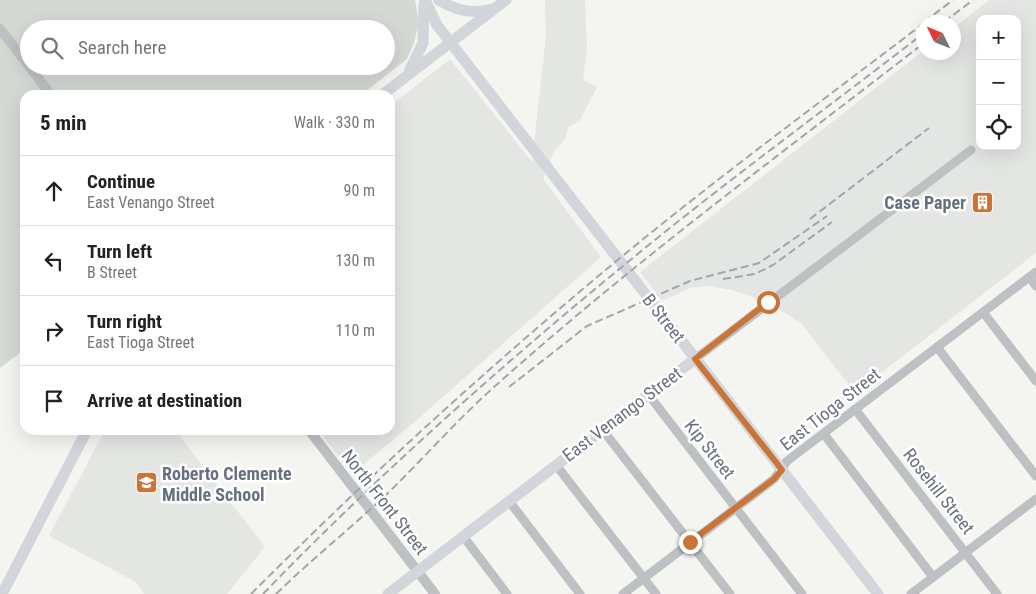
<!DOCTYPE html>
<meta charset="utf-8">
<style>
body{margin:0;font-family:"Roboto Condensed",sans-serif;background:#f2f2f2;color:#222}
.controls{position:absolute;right:15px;top:15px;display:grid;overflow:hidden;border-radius:10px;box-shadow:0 5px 20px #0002}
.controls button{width:45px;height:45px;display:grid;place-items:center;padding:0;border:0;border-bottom:1px solid #e0e0e0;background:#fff;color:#222;font:25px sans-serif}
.compass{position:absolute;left:916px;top:15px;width:45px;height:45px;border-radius:50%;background:#fff;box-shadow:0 5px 20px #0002;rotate:313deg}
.stop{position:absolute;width:15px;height:15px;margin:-11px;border:4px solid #cb743a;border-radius:50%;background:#fff}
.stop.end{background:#cb743a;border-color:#fff;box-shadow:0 1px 5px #0008}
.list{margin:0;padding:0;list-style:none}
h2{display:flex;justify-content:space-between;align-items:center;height:65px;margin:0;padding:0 20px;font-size:21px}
h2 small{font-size:16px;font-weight:400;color:#767676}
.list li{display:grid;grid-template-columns:32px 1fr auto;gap:15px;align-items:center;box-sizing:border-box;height:70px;padding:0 20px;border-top:1px solid #e0e0e0}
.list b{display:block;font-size:19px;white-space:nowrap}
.list p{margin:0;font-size:16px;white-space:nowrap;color:#767676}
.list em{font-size:16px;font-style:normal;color:#767676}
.icon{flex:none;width:28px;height:28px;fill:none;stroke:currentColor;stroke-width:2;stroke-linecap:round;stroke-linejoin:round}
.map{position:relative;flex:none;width:1036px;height:594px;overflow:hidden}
.search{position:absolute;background:#fff;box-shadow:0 5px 20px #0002;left:20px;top:20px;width:375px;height:55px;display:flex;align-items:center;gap:12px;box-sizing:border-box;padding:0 18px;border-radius:28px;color:#767676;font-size:19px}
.panel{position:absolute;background:#fff;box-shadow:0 5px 20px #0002;left:20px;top:90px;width:375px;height:345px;border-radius:15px}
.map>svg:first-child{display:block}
.built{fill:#e4e6e4;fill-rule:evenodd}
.green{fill:#d4dad3;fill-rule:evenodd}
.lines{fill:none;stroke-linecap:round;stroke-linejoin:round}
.minor{stroke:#bec1c4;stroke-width:9}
.tertiary{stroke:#bec1c4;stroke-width:10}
.secondary{stroke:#d2d5d9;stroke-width:11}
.rail{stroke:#a2a5ab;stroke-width:2;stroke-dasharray:8 4;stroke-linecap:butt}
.route{stroke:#cb743a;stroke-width:6}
.labels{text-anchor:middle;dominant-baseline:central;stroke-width:5;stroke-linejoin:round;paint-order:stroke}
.poi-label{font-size:18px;font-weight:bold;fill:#67707e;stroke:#fff;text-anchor:end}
.street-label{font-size:18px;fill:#67707e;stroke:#fff}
</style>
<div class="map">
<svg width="1036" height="594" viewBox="0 0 1036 594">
<rect width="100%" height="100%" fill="#f4f4f1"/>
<g class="built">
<polygon points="545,0 585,0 587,47 583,80 597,87 580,120 568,127 566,138 553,153 543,179 601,257 418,419 352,474 318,430 390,430 390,106 450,59 532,162 546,36"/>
<path d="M989 0H1036V253L855 393 802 324 768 302 732 290 708 286 690 288 662 301 640 272 923 51 954 52V28ZM980 19H1017V146H980Z"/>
<polygon points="105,430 175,430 265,547 227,594 144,594 136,582 49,536"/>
</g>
<path class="green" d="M0 0H415L419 23 414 43 407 59 361 95H25V345L20 353 0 368ZM29 29H386V66H29Z"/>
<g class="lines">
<g class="minor">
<polyline points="1029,277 1036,286"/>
<polyline points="983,312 1036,381"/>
<polyline points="937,347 1036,476"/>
<polyline points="695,359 971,150"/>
<polyline points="648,394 802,594"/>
<polyline points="855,409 997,594"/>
<polyline points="602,429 730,594"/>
<polyline points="824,434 933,577"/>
<polyline points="556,465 656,594"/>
<polyline points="509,501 580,594"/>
<polyline points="463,536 507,594"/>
<polyline points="623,594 774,479 787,461 1036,272"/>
<polyline points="911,594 1036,499"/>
</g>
<g class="tertiary">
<polyline points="0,29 29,66"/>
<polyline points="29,66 51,95"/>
<polyline points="309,430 435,594"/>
</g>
<g class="secondary">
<polyline points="425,0 437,25 878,594"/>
<path d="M439 0C455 10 473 15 492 9"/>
<polyline points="410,70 423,43 424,4"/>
<polyline points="382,95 506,0"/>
<polyline points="2,594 87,430"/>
<polyline points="388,594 695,359"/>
</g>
<g class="rail">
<polyline points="924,22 953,0"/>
<polyline points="944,22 973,0"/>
<polyline points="810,219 929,128"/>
<polyline points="723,279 755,274 773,265 832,222"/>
<polyline points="509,387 587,326 690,281 759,263 827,216"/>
<path d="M251 594C365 480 484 371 608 268 710 183 818 104 924 23"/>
<path d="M263 594C379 474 504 363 634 257 728 180 827 108 924 33"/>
<path d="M276 594C312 559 351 528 387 494 423 459 456 421 493 388 630 265 778 156 924 43"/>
</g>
</g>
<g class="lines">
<polyline class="route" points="690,542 774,479 782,470 695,359 768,302"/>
</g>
<defs>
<symbol id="building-square" viewBox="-11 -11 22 22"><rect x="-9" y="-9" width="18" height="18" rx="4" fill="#cb743a" stroke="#fff"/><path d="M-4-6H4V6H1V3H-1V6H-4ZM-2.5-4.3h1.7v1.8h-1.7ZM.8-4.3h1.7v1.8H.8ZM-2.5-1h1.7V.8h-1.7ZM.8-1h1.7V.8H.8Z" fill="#fff"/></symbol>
<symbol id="school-square" viewBox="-11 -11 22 22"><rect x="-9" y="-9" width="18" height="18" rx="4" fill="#cb743a" stroke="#fff"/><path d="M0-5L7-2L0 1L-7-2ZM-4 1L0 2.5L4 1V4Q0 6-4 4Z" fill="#fff"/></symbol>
</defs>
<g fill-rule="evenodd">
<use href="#building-square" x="970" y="190" width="25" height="25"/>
<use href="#school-square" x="134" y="470" width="25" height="25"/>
</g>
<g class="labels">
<g class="poi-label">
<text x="966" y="202">Case Paper</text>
<text x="162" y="473" text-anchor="start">Roberto Clemente<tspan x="162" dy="21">Middle School</tspan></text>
</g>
<g class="street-label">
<text transform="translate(664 318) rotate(52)">B Street</text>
<text transform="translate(830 409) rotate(-38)">East Tioga Street</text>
<text transform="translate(622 414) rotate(-37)">East Venango Street</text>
<text transform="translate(710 449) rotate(52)">Kip Street</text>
<text transform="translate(939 491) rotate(52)">Rosehill Street</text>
<text transform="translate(385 502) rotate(52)">North Front Street</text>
</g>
</g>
</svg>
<div class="controls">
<button>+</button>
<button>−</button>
<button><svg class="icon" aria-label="locate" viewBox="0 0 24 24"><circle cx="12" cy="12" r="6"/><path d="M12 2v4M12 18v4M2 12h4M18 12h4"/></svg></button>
</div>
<svg class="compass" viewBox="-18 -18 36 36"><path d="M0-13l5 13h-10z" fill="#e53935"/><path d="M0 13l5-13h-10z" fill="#767676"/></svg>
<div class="stop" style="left:768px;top:302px"></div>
<div class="stop end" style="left:690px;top:542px"></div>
<div class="search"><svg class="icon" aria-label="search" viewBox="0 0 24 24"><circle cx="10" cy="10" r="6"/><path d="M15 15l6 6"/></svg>Search here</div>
<section class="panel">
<h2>5 min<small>Walk · 330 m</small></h2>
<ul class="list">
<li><svg class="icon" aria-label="ahead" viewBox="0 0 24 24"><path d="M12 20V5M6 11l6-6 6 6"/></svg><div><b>Continue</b><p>East Venango Street</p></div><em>90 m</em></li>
<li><svg class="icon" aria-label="left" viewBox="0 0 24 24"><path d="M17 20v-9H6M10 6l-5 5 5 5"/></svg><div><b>Turn left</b><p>B Street</p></div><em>130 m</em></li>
<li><svg class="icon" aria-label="right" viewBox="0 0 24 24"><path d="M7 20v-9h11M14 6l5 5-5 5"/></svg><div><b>Turn right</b><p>East Tioga Street</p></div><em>110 m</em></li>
<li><svg class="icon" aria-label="arrive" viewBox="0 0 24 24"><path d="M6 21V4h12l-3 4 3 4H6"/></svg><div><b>Arrive at destination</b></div></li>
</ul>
</section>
</div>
